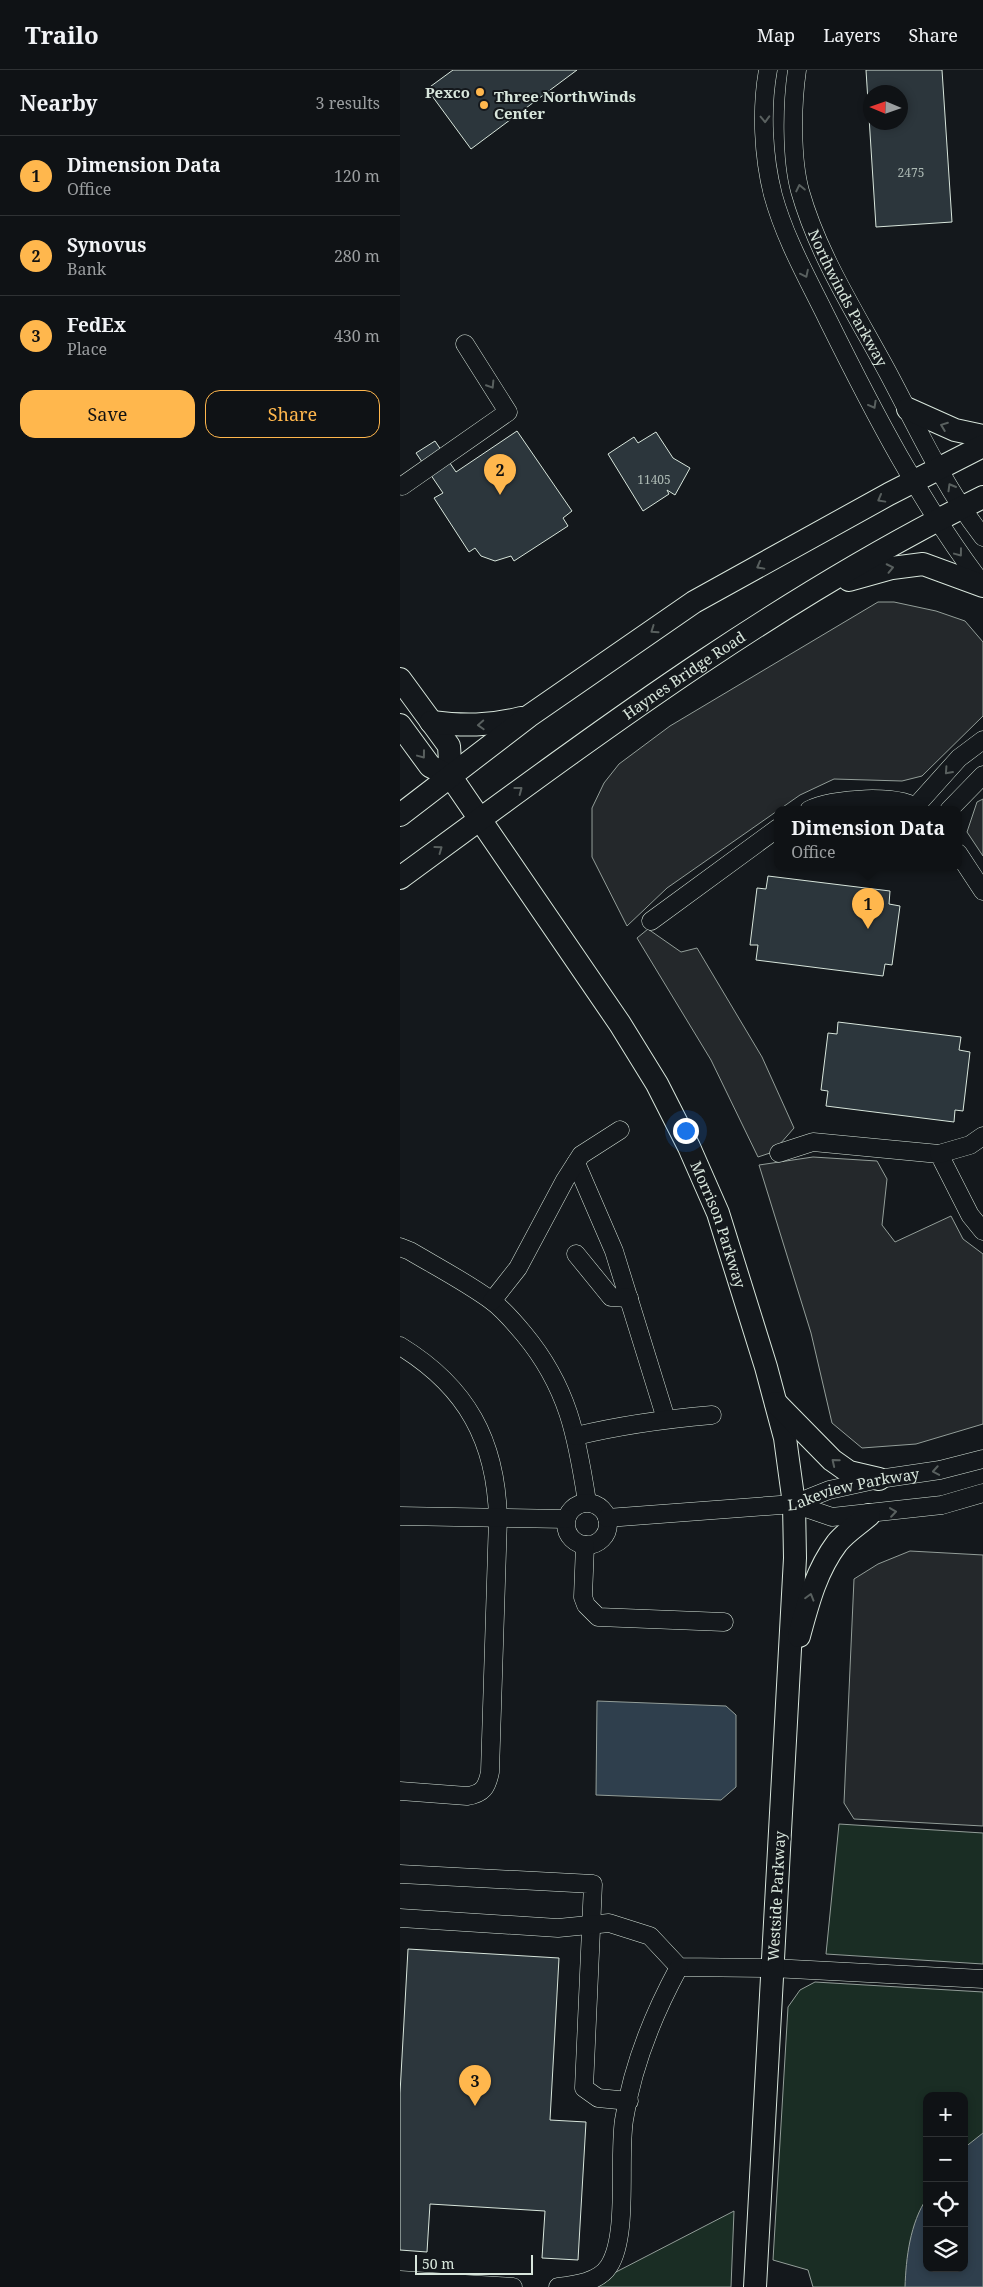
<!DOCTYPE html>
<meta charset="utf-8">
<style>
body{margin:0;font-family:"Noto Serif",serif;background:#181b1e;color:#f1f3f6}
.controls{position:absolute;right:15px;bottom:15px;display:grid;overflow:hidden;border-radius:10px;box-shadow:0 2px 8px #0003}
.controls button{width:45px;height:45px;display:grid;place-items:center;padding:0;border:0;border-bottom:1px solid #2f3234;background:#0f1215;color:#f1f3f6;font:25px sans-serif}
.compass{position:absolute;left:463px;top:15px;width:45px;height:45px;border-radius:50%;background:#0f1215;box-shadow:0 2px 8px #0003;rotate:272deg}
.scale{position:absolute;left:15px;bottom:12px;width:118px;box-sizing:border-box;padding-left:5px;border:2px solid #d8e6dc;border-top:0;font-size:14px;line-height:18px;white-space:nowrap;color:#d8e6dc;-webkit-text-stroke:4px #14181c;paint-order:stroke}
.you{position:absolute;left:285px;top:1060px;width:18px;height:18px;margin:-12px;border:4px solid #fff;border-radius:50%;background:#1a73e8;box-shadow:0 0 0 8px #1a73e833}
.badge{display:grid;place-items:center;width:32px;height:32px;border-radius:50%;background:#ffb74d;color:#111;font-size:16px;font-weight:700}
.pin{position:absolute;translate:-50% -41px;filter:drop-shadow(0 1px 2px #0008)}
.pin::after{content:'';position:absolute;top:26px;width:18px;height:15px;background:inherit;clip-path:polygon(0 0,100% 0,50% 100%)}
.popup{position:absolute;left:374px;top:736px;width:188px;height:65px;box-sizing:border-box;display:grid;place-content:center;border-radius:10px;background:#0f1215;filter:drop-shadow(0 1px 4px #0005);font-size:16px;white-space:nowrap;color:#9b9ea0}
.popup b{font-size:19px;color:#f1f3f6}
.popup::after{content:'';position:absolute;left:50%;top:100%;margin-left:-10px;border:10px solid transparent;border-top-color:#0f1215}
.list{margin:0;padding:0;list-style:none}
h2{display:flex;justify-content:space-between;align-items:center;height:65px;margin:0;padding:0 20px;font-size:21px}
h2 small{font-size:16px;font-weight:400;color:#9b9ea0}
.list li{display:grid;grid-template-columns:32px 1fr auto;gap:15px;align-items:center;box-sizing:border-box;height:80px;padding:0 20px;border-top:1px solid #2f3234}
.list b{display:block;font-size:19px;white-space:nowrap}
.list p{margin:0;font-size:16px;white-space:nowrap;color:#9b9ea0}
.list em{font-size:16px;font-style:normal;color:#9b9ea0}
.actions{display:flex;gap:10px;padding:15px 20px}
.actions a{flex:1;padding:11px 0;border:1px solid #ffb74d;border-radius:15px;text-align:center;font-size:18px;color:#ffb74d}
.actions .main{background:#ffb74d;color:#111}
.icon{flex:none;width:28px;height:28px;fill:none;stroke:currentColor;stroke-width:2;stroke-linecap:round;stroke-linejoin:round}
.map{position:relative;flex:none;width:583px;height:2217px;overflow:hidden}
header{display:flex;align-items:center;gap:30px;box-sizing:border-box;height:70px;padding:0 25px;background:#0f1215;border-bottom:1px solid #2f3234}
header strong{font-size:24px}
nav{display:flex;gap:28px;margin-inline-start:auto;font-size:18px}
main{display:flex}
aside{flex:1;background:#0f1215}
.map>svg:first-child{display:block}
.green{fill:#1a2d24;stroke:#939e99;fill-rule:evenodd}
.parking{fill:#24282b;stroke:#939e99}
.water{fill:#2f3f4d;stroke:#939e99}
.building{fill:#2c363c;stroke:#d8e6dc;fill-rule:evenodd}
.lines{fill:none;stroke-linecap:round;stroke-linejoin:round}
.minor-casing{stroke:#d8e6dc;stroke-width:19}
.major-casing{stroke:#d8e6dc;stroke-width:24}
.minor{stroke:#14181c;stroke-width:18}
.major{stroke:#14181c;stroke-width:22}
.oneway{stroke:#59605f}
.poi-dot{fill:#ffb74d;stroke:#14181c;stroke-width:2}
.labels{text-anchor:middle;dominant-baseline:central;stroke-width:4;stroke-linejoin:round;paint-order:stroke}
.number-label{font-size:12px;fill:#adbab4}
.poi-label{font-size:15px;font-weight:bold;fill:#d8e6dc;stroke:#14181c;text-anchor:end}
.street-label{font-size:15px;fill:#d8e6dc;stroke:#14181c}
</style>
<header>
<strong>Trailo</strong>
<nav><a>Map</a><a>Layers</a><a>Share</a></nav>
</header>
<main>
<aside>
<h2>Nearby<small>3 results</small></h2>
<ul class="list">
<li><span class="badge">1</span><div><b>Dimension Data</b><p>Office</p></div><em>120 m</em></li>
<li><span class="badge">2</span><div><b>Synovus</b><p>Bank</p></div><em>280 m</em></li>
<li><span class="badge">3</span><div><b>FedEx</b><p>Place</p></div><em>430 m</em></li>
</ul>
<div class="actions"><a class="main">Save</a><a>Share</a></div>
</aside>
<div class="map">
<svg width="583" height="2217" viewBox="0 0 583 2217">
<rect width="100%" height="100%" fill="#14181c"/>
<g class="green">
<polygon points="439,1754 583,1763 583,1894 426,1884"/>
<path d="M415 1912 583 1922V2217H413L408 2200 373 2190 388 1937 400 1920ZM527 2026H564V2198H527Z"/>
<polygon points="334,2141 331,2217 187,2217"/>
</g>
<g class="parking">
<polygon points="478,532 494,532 536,541 565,551 583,572 583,646 522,706 502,711 434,709 400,725 267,818 227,856 192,787 192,738 204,713 219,694 270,656"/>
<polygon points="583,729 583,786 567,762 577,732"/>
<polygon points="248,859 281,882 297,878 362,987 394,1058 373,1082 358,1087 311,990 237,868"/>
<polygon points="413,1087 477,1091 487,1109 482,1155 495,1172 551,1146 563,1169 583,1184 583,1354 516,1374 462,1378 432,1353 411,1263 359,1095"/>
<polygon points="510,1481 583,1485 583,1756 454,1749 444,1733 454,1509 478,1494"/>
</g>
<g class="water">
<polygon points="197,1631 326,1636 336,1645 336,1717 321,1730 196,1725"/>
<path d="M583 2063V2217H505C506 2188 510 2153 527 2128V2198H564V2078Z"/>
</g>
<g class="building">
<polygon points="53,0 177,0 71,79 27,19"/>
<path d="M466 0H542L552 152 476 157ZM470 22H500V52H470Z"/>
<polygon points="117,361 172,441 163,448 168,456 114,491 111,486 95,491 81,486 75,478 69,482 34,428 43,423 16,383 35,371 56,402"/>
<polygon points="256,362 273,388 290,398 275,425 267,420 269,424 243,441 208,384 234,367 238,373"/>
<polygon points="368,806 490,821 489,834 500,836 492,895 485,894 483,906 356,890 358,875 350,875 357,818 366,819"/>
<polygon points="438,952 561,967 559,980 570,982 563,1041 555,1040 554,1052 426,1036 428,1021 421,1020 428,963 437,964"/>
<polygon points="8,1879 159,1888 150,2050 186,2052 178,2190 142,2188 145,2141 30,2134 27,2182 0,2180 0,2023"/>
</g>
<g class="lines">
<defs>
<g id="minor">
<path d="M368 0C361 39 363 86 373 125 385 169 408 209 428 250 473 341 521 434 583 515"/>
<path id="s1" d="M397 0C392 34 391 88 400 121 418 185 455 242 487 301 517 357 544 417 583 467"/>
<polyline points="2,416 108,342 65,274"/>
<polyline points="516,736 559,688 583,670"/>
<path d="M409 740C431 728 501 723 520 740"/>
<polyline points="549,740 583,705"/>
<polyline points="558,783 583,821"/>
<polyline points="251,851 378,758"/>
<polyline points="379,1083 413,1072 539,1084 570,1145 583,1161"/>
<polyline points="539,1084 570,1075 583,1066"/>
<polyline points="176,1093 214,1181 266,1349"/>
<path d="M0 1177 10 1181C37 1197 66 1212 92 1231 104 1240 114 1252 124 1264 168 1317 177 1366 187 1432"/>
<polyline points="176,1184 211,1227 229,1228"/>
<polyline points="92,1231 118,1198 165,1110 181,1085 220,1060"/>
<path d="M0 1276C67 1317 96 1371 98 1448L90 1702C87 1717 83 1724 67 1726L0 1721"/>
<path d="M176 1366C221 1355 266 1349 312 1345"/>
<circle cx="187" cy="1454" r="21"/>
<polyline points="394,1434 432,1447 542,1435 583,1423"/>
<polyline points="0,1446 166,1449"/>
<path id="s2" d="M207 1448 394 1434 429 1420 479 1409 540 1400 583 1389"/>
<polyline points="185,1475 183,1527 186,1535 198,1547 324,1552"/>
<polyline points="0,1804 193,1814 184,2018 198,2028 229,2031"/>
<polyline points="0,1848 158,1858 209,1853 250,1866 279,1897 372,1898 583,1909"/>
<polyline points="0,2210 113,2217"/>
<path d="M158 2217C175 2215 199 2212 209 2196 229 2165 218 2089 224 2050 232 1998 254 1943 279 1897"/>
</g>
<g id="major">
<polyline points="508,339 555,360 583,366"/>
<polyline points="449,510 492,498 523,494 583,516"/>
<polyline points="0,609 49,676 51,707"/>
<path d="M31 652C63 656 90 656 121 648"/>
<path id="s3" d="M0 655 30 696 51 707 220 954 257 1014 289 1077 318 1143 366 1297 385 1368 394 1434 395 1488 355 2217"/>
<polyline points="0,745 129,646 294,532 489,424 583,376"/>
<path id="s4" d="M0 808C187 671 374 530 583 427"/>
<polyline points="376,1333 432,1390 449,1402 479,1409"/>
<path d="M399 1566C408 1533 416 1501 437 1473 446 1462 459 1454 469 1445"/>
</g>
</defs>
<use href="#minor" class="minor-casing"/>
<use href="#major" class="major-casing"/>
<use href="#minor" class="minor"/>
<use href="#major" class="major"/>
</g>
<defs><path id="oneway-chevron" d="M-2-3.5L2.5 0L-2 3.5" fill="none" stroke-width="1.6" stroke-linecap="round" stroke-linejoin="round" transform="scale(1.25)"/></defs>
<g class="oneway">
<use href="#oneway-chevron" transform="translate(365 49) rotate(88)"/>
<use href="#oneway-chevron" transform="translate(400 118) rotate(-102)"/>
<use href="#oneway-chevron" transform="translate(405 204) rotate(64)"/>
<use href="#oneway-chevron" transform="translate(91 315) rotate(58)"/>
<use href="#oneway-chevron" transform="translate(473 335) rotate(61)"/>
<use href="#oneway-chevron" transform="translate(544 356) rotate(-159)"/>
<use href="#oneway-chevron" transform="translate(551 417) rotate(-120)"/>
<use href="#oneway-chevron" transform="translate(481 429) rotate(151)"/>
<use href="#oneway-chevron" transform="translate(559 483) rotate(53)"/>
<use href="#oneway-chevron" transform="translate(360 496) rotate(151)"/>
<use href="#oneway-chevron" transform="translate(490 498) rotate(-12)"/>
<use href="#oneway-chevron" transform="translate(254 560) rotate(145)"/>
<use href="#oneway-chevron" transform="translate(81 655) rotate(177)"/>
<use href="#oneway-chevron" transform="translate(22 685) rotate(53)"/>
<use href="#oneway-chevron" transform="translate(548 701) rotate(132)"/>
<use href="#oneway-chevron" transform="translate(119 720) rotate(-37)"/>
<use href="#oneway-chevron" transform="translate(39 779) rotate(-36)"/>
<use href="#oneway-chevron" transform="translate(435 1392) rotate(-141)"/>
<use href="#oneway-chevron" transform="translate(536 1401) rotate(170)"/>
<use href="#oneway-chevron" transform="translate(493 1442) rotate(-8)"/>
<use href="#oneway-chevron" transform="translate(410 1527) rotate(-74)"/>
</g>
<g class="poi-dot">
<circle cx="80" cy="22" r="5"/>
<circle cx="84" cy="35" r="5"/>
</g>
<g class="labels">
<g class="number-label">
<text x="511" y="102">2475</text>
<text x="254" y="409">11405</text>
</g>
<g class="poi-label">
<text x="70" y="22">Pexco</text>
<text x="94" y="26" text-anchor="start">Three NorthWinds<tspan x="94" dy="17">Center</tspan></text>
</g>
<g class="street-label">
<text stroke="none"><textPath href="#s1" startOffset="239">Northwinds Parkway</textPath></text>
<text stroke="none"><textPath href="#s4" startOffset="349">Haynes Bridge Road</textPath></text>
<text stroke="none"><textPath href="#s3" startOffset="598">Morrison Parkway</textPath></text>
<text stroke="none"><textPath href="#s2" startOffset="249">Lakeview Parkway</textPath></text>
<text transform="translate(376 1826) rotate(-87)">Westside Parkway</text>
</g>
</g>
</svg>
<div class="controls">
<button>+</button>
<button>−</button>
<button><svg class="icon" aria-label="locate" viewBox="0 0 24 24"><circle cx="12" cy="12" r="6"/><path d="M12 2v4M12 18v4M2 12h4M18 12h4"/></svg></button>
<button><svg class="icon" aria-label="layers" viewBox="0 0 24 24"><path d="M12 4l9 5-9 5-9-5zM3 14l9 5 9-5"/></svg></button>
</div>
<svg class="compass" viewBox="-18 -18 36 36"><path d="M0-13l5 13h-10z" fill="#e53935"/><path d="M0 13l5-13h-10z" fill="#9b9ea0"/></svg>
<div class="scale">50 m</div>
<div class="you"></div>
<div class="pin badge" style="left:468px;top:859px">1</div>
<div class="popup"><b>Dimension Data</b>Office</div>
<div class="pin badge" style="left:100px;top:425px">2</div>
<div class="pin badge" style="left:75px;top:2036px">3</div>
</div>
</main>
